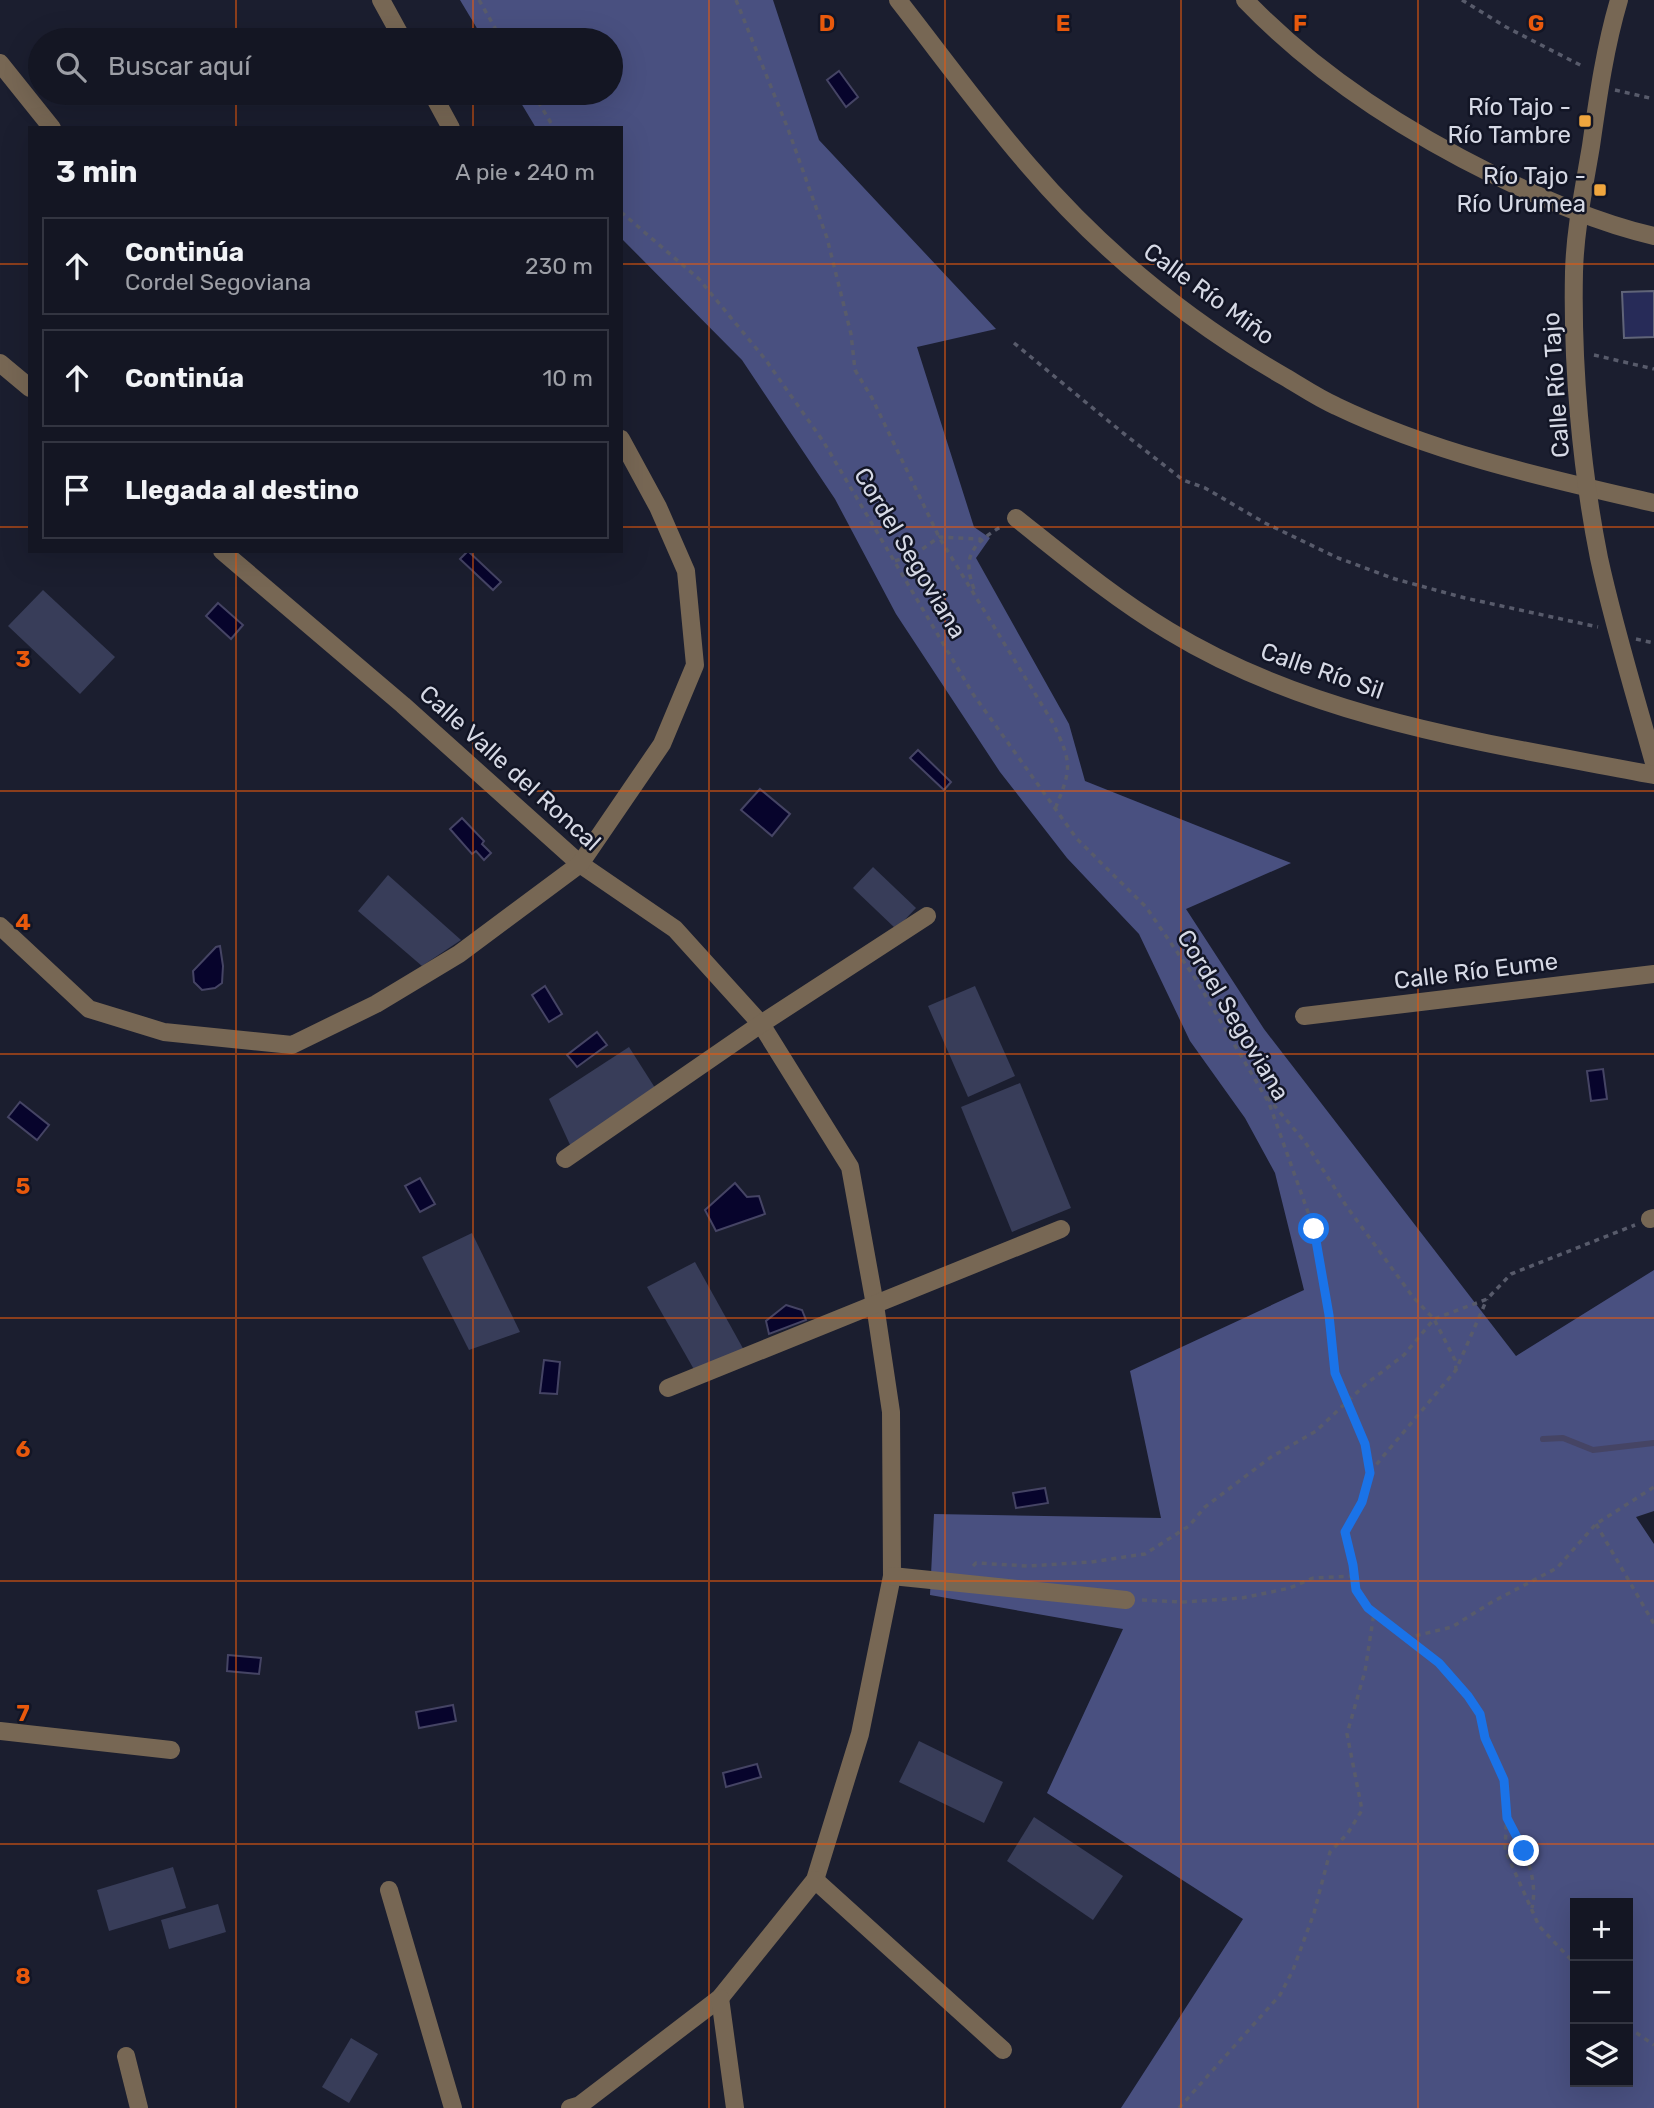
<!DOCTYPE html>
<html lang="es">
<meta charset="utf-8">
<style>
body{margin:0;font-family:Rubik,sans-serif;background:#1d1f2b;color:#f1f3f6}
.controls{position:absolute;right:21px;bottom:21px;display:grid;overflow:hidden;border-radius:0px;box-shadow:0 7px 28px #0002}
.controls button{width:63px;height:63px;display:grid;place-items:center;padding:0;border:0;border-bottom:2px solid #333541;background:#141623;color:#f1f3f6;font:35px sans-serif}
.stop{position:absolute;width:21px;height:21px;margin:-16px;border:5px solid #1a73e8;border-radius:50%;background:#fff}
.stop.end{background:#1a73e8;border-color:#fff;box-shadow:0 2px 7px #0008}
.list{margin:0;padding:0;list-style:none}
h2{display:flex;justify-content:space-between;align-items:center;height:91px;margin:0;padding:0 28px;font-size:30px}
h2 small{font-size:23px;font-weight:400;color:#9d9fa6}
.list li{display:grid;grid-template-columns:46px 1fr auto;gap:21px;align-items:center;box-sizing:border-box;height:98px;margin:0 14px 14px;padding:0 14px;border:2px solid #333541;border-radius:0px}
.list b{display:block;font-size:26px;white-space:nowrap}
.list p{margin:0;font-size:23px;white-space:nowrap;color:#9d9fa6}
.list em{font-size:23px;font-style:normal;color:#9d9fa6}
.icon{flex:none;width:38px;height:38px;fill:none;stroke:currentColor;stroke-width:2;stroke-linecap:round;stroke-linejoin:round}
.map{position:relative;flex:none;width:1654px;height:2108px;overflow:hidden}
.search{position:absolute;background:#141623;box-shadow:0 7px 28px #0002;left:28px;top:28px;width:595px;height:77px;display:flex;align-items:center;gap:18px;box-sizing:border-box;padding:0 24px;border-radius:38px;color:#9d9fa6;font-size:26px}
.panel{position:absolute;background:#141623;box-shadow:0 7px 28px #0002;left:28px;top:126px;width:595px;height:427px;border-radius:0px}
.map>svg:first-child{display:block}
.green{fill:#383d59}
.forest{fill:#495080;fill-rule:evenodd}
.water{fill:#07042c;stroke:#454464;stroke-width:2}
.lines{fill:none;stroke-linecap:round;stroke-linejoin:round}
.stream{stroke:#454464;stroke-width:6}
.building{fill:#272b58;stroke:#606478;stroke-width:2}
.path{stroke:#585b6b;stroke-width:3.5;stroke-dasharray:5 5;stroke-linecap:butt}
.minor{stroke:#776754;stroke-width:18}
.route{stroke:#1a73e8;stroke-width:9}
.grid{fill:none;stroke:#e8590c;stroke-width:2;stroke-opacity:0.55}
.poi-dot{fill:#f0a63e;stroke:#121525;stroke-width:2.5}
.labels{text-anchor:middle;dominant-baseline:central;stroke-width:5;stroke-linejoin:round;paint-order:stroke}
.poi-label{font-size:24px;fill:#d6d9e5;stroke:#121525;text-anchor:end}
.street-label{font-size:24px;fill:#d6d9e5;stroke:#121525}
.grid-label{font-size:23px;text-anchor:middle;font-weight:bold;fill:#e8590c;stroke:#121525;stroke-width:5;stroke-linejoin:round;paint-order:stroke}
</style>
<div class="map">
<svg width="1654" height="2108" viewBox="0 0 1654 2108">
<rect width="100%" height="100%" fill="#1b1e2f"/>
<g class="green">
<polygon points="43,590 115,657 80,694 8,626"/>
<polygon points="873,867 916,908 896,929 853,888"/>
<polygon points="388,875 461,940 422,966 358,911"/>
<polygon points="975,986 1015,1076 968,1097 928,1006"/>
<polygon points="629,1047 657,1091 571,1147 549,1099"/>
<polygon points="1020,1083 1071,1208 1012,1232 961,1107"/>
<polygon points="472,1233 520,1332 469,1350 422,1257"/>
<polygon points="695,1262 745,1352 696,1373 647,1287"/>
<polygon points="919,1741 1003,1782 984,1823 899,1782"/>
<polygon points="1034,1817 1123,1876 1093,1920 1007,1861"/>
<polygon points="173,1867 186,1908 109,1931 97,1890"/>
<polygon points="218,1904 226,1932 169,1949 161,1920"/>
<polygon points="351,2038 378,2054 349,2103 322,2087"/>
</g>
<path class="forest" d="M460 0H773L819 140 996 329 917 347 974 527 990 538 976 558 1069 724 1085 781 1291 863 1186 909 1264 1029 1516 1356 1654 1270V1511L1636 1517 1654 1544V2108H1121L1243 1919 1047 1793 1123 1629 930 1595 934 1514 1161 1518 1130 1371 1304 1290 1275 1173 1245 1118 1190 1041 1139 934 1067 858 1000 772 896 614 835 499 742 360 621 238V128H536L515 93H611V40H484ZM1575 1903H1628V2082H1575Z"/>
<g class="water">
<polygon points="839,71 858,97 846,107 827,80"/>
<polygon points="468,551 501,582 493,590 460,559"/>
<polygon points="218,603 243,625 231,639 206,616"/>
<polygon points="918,750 951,782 944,790 910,758"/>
<polygon points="760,789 790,814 772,836 741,810"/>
<polygon points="462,818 484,841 482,844 491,853 484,860 476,851 472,854 450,829"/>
<polygon points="220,946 223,966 222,983 215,988 202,990 194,982 193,971 216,947"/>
<polygon points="545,986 562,1014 549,1022 532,995"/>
<polygon points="597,1032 607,1045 577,1067 567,1055"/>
<polygon points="1603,1069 1607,1099 1591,1101 1587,1071"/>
<polygon points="20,1102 49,1125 37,1140 8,1117"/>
<polygon points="420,1178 435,1204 420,1212 405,1186"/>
<polygon points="735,1183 747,1197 759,1196 765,1214 716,1231 705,1210"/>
<polygon points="786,1305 802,1310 806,1320 769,1334 766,1321"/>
<polygon points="544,1360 560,1362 557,1394 540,1393"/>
<polygon points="1045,1488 1048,1503 1016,1508 1013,1493"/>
<polygon points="228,1655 261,1658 259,1674 227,1671"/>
<polygon points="453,1705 456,1721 419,1728 416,1712"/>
<polygon points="757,1764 761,1777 726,1787 723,1773"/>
</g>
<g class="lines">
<polyline class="stream" points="1543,1439 1563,1438 1593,1450 1654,1443"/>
</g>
<polygon class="building" points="1654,291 1654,337 1624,338 1622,292"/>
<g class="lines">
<g class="path">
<polyline points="479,0 502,40"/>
<path d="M736 0 788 129 827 238 851 334 855 370 872 398 939 537 1053 723C1072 763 1072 768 1055 809"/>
<polyline points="1462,0 1506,27 1584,67"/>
<polyline points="1615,90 1654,99"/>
<polyline points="533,93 554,128"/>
<polyline points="621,212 699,279 765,359 823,441 973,694 1077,839 1146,907 1195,978 1269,1103 1314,1229 1329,1315 1335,1373 1365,1444 1370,1473 1362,1502 1345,1532 1353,1565 1356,1590 1368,1608 1439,1663 1468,1696 1480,1714 1485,1738 1504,1780 1507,1809 1505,1850 1539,1926 1575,1964"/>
<polyline points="1014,343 1123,433 1183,480 1205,488 1265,523 1338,558 1395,579 1465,598 1598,627"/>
<polyline points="1594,355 1654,369"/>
<polyline points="895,561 917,553 939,537 981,539"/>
<path d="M974 589C961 555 974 543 1002 526"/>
<polyline points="1636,639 1654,643"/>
<polyline points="1267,1097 1305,1142 1347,1207 1413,1297 1434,1319 1455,1360 1456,1370"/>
<polyline points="1370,1472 1456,1370 1487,1299"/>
<polyline points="1596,1524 1654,1624"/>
<polyline points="973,1566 976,1563 1028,1566 1091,1562 1145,1554 1189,1526 1205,1507 1271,1457 1316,1431 1366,1384 1404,1355 1434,1319 1487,1299 1511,1274 1635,1225"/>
<polyline points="1142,1600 1184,1602 1242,1598 1290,1588 1313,1578 1352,1576"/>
<polyline points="1406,1638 1452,1627 1492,1602 1557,1568 1596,1524 1654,1487"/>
<path d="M1508 1820C1522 1848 1539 1875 1532 1908"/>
<polyline points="1628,2027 1654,2045"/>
<polyline points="1179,2108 1280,1995 1293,1970 1314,1913 1330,1852 1348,1833 1362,1810 1347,1734 1365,1671 1374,1613"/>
</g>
<g class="minor">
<polyline points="381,0 403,40"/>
<path d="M898 0C941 55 983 113 1029 166 1101 250 1189 322 1285 377 1302 387 1318 398 1336 406 1436 454 1546 478 1654 503"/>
<path d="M1245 0C1316 74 1403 130 1494 175 1546 200 1598 223 1654 236"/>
<path d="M1619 0C1605 47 1598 97 1591 146 1584 188 1575 230 1574 272 1572 364 1581 468 1599 558 1614 627 1635 695 1654 763"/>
<polyline points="0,63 52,128"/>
<polyline points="432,93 451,128"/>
<polyline points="0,363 30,388"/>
<path d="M1016 518C1065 557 1114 598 1169 631 1315 720 1489 743 1654 775"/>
<polyline points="222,551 403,705 580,864 675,929 761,1024 850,1167 875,1305 891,1412 892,1576 860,1734 815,1880 720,1998 580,2105 570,2108"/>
<polyline points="0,926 89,1009 164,1032 292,1045 376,1004 459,954 580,864 662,744 695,665 686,571 658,507 621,439"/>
<polyline points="1304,1016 1654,974"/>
<polyline points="565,1159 761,1024 927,916"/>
<polyline points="1650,1219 1654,1218"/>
<polyline points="668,1388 1061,1229"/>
<polyline points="892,1576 1126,1600"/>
<polyline points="0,1731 171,1750"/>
<polyline points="815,1880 1003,2050"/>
<polyline points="389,1890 453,2108"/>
<polyline points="720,1998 735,2108"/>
<polyline points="126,2056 139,2108"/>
</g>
</g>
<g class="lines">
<polyline class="route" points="1314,1229 1329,1315 1335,1373 1365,1444 1370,1473 1362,1502 1345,1532 1353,1565 1356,1590 1368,1608 1439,1663 1468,1696 1480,1714 1485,1738 1504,1780 1507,1818 1524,1851"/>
</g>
<path class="grid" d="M236 0V40M473 0V40M709 0V2108M945 0V2108M1181 0V2108M1418 0V2108M236 93V128M473 93V128M0 264H30M621 264H1654M0 527H30M621 527H1654M236 551V2108M473 551V2108M0 791H1654M0 1054H1654M0 1318H1654M0 1581H1654M0 1844H1654"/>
<g class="poi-dot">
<rect x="1578" y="114" width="14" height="14" rx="3.5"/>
<rect x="1593" y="183" width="14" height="14" rx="3.5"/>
</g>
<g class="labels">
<g class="poi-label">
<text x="1571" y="107">Río Tajo -<tspan x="1571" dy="28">Río Tambre</tspan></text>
<text x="1586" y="176">Río Tajo -<tspan x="1586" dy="28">Río Urumea</tspan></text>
</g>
<g class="street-label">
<text transform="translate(1209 294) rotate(36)">Calle Río Miño</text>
<text transform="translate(1556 385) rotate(-94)">Calle Río Tajo</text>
<text transform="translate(910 553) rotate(59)">Cordel Segoviana</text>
<text transform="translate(1322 671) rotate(19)">Calle Río Sil</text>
<text transform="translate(510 768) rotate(42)">Calle Valle del Roncal</text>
<text transform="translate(1476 971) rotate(-7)">Calle Río Eume</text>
<text transform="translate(1233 1015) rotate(59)">Cordel Segoviana</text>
</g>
</g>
<g class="grid-label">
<text x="827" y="31">D</text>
<text x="1063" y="31">E</text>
<text x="1300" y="31">F</text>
<text x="1536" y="31">G</text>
<text x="23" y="667">3</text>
<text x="23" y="930">4</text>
<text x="23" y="1194">5</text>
<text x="23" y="1457">6</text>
<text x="23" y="1721">7</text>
<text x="23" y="1984">8</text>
</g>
</svg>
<div class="controls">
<button>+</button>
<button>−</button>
<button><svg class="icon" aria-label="layers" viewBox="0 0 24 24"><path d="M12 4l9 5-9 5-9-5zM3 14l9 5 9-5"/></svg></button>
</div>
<div class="stop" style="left:1314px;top:1229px"></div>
<div class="stop end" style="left:1524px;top:1851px"></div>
<div class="search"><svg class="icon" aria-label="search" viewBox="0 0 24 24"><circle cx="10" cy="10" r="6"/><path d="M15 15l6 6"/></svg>Buscar aquí</div>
<section class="panel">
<h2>3 min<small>A pie · 240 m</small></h2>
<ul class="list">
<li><svg class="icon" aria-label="ahead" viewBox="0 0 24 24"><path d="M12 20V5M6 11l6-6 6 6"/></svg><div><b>Continúa</b><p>Cordel Segoviana</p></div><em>230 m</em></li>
<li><svg class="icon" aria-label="ahead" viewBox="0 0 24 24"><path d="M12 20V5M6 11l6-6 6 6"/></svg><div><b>Continúa</b></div><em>10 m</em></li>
<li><svg class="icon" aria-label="arrive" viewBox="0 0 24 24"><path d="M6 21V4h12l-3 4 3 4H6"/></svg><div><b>Llegada al destino</b></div></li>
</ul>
</section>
</div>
